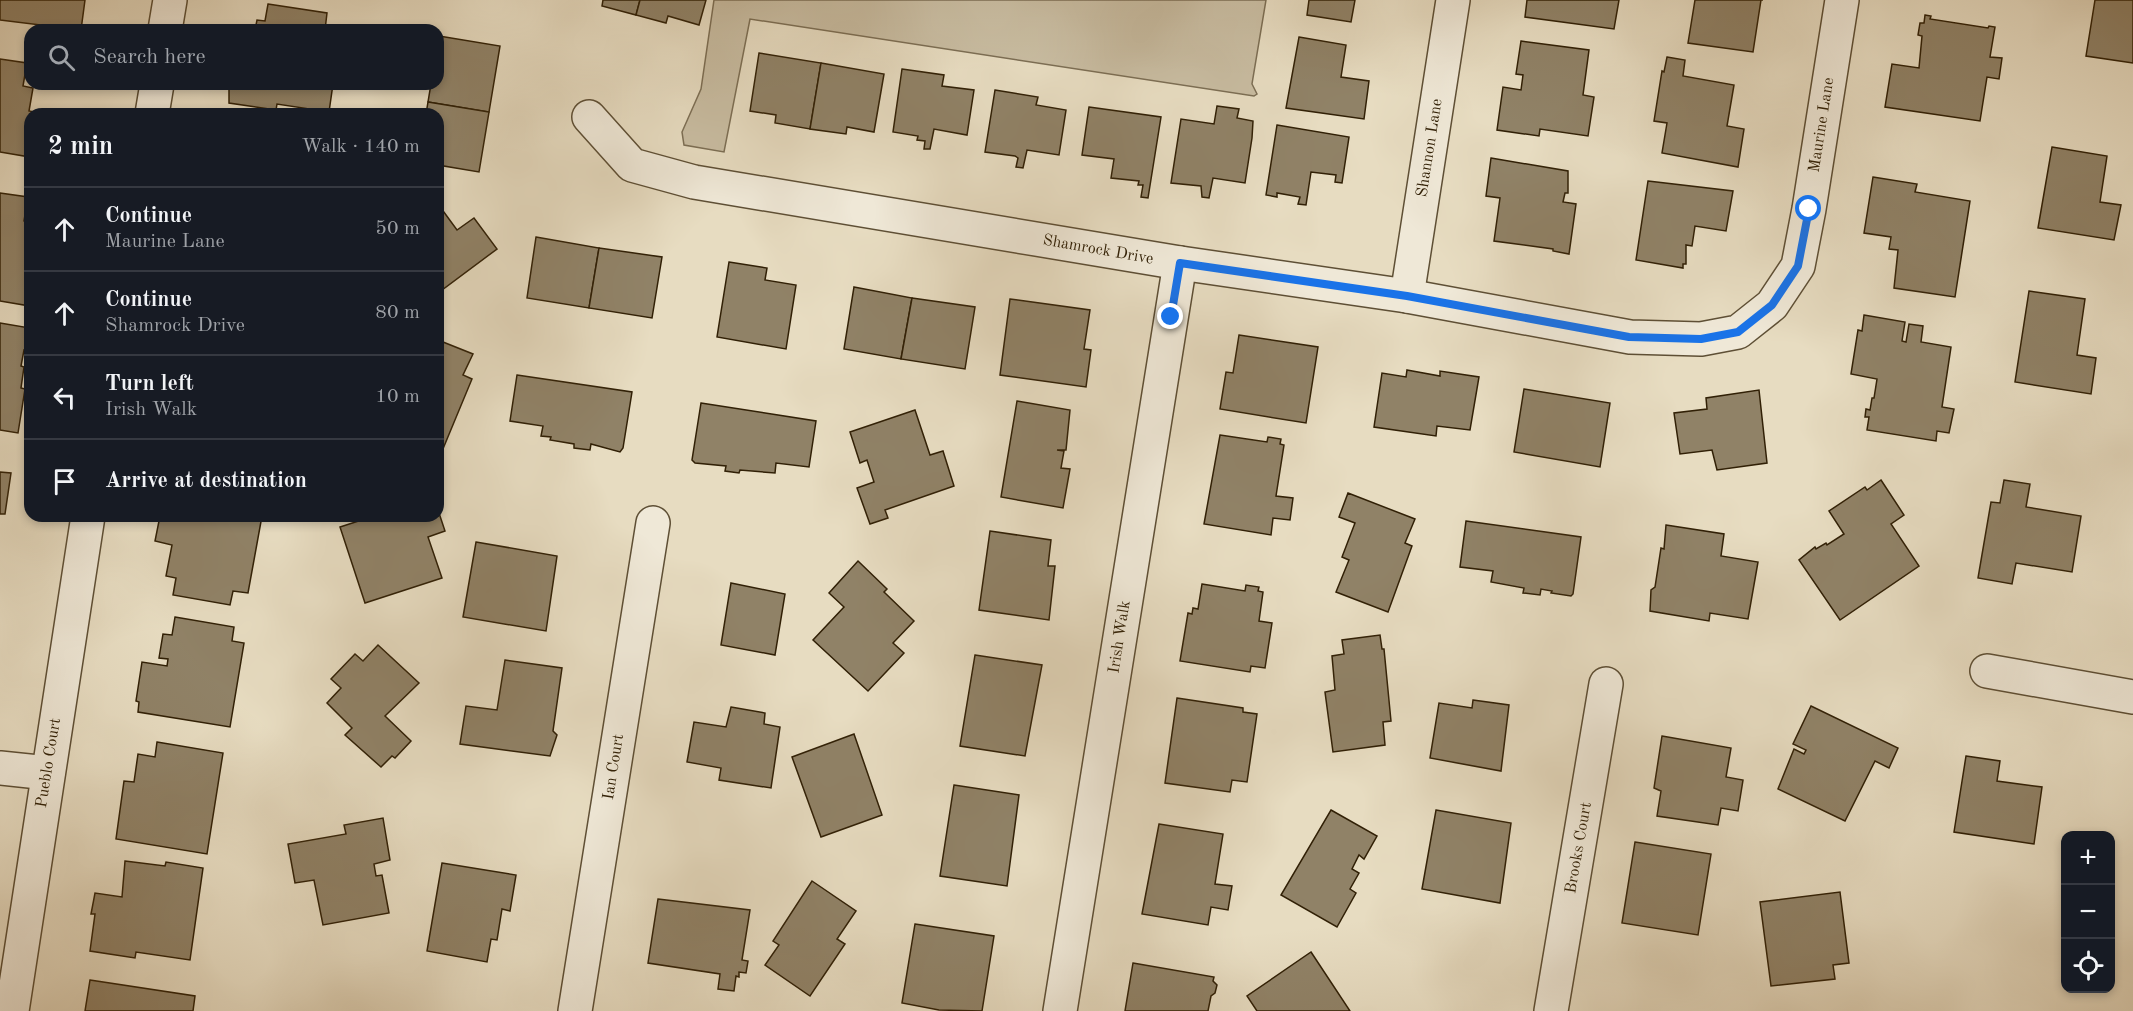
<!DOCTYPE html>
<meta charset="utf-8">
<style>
body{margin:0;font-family:"Old Standard TT",serif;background:#242831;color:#f1f3f6}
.controls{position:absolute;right:18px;bottom:18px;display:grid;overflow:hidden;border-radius:12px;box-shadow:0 3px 9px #0003}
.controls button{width:54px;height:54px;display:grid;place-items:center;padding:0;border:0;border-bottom:2px solid #363941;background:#171b24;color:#f1f3f6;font:30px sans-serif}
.stop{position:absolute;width:18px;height:18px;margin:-14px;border:4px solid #1a73e8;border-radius:50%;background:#fff}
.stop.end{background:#1a73e8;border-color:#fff;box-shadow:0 2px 6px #0008}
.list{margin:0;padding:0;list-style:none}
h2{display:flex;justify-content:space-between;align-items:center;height:78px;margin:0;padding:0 24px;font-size:26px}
h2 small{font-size:20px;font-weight:400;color:#9ea1a6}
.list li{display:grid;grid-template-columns:39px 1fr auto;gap:18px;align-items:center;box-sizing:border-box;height:84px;padding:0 24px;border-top:2px solid #363941}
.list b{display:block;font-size:22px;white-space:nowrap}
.list p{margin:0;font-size:20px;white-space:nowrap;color:#9ea1a6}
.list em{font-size:20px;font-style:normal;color:#9ea1a6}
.icon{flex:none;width:33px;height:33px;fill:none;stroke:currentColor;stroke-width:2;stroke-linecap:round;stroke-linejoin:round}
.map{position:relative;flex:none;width:2133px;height:1011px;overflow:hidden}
.search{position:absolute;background:#171b24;box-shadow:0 3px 9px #0003;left:24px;top:24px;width:420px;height:66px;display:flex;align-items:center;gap:15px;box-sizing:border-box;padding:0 21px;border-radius:18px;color:#9ea1a6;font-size:22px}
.panel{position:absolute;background:#171b24;box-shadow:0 3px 9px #0003;left:24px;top:108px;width:420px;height:414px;border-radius:18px}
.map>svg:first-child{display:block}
.green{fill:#c8bca1;stroke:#7c6e54;stroke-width:1.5}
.building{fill:#908267;stroke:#312006;stroke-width:1.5}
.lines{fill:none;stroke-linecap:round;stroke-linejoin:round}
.minor-casing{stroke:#5e4f35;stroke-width:36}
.minor{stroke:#efe8d7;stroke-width:33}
.route{stroke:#1a73e8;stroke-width:8}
.labels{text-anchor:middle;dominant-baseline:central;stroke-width:4.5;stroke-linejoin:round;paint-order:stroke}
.street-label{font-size:16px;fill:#312006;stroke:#efe8d7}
</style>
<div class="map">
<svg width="2133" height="1011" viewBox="0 0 2133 1011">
<rect width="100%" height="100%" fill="#e7dcc1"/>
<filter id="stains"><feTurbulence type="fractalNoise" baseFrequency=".00333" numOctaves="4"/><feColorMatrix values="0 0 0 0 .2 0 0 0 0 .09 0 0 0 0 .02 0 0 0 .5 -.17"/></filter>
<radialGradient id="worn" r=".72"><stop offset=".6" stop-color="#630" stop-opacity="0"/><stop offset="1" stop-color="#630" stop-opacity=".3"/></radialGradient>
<polygon class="green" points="714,0 1266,0 1252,84 1257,94 1254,96 750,19 724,152 684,145 682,132 701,89"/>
<g class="building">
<polygon points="0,0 85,0 81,30 0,20"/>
<polygon points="603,0 640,0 636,15 602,6"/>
<polygon points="640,0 706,0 699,25 668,16 666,23 636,15"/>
<polygon points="1309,0 1355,0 1351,22 1307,15"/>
<polygon points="1527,0 1619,0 1614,29 1525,17"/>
<polygon points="1695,0 1763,0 1761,0 1753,52 1688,43"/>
<polygon points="2095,0 2133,0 2133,63 2086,56"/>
<polygon points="268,4 327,13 325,30 255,30 257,20 265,21"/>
<polygon points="1925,15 1931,16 1930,19 1988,28 1989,26 1995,27 1990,57 2002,58 1999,79 1987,77 1980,121 1885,107 1892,64 1919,68 1922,36 1918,35 1920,23 1924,23"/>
<polygon points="439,36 500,46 489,112 428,102 431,84 438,84"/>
<polygon points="1299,37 1346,45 1341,77 1369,81 1364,119 1286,108"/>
<polygon points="1521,41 1589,50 1583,95 1594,97 1588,136 1540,129 1539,136 1497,130 1503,87 1521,90 1523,75 1516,74"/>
<polygon points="759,53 821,63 810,129 775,123 776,115 750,111"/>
<polygon points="1667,57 1685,60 1683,76 1734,85 1727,126 1744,129 1738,167 1662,153 1667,123 1654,121 1662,71 1664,72"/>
<polygon points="0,59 27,63 23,86 33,88 29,111 45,114 30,114 30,157 0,152"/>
<polygon points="821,63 884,74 874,132 847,127 846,134 810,129"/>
<polygon points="902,69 944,75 942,86 974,90 967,135 934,129 930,149 924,149 925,141 917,140 918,136 893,132"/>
<polygon points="229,84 333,84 329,112 277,104 276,110 229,103"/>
<polygon points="995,90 1038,97 1036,105 1066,110 1059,155 1027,150 1023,168 1016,167 1018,158 1015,156 985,152"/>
<polygon points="428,102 489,112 479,172 438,165 438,114 426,114"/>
<polygon points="1217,106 1239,109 1237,118 1253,121 1252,138 1245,183 1213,178 1209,198 1202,197 1201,186 1171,183 1181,119 1214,124"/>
<polygon points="1089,107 1161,117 1148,198 1141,197 1143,185 1138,185 1139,181 1111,178 1114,159 1082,155"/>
<polygon points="1277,125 1349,137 1342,183 1335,182 1336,175 1311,172 1306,205 1298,204 1300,197 1277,193 1277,197 1266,195"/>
<polygon points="2052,147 2107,156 2100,202 2121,205 2114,240 2038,228"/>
<polygon points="1491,158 1568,171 1568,193 1565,193 1563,202 1576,204 1569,254 1553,251 1553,249 1494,241 1500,198 1486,196"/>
<polygon points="1873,177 1917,184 1915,192 1970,201 1955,297 1894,288 1898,250 1889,249 1891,237 1864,233"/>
<polygon points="1648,181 1733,191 1726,231 1695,226 1692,246 1686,245 1686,264 1683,264 1683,268 1636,260"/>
<polygon points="0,193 28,197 24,221 30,222 30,306 0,301"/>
<polygon points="438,204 457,230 474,218 497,249 438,293"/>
<polygon points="536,237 599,248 589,308 527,298"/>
<polygon points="599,248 662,257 652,318 589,308"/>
<polygon points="729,262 767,268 765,280 796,285 786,349 717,337"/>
<polygon points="854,287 912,298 901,359 844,349"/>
<polygon points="2029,291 2085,299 2077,355 2096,358 2091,394 2015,382"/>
<polygon points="912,298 975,307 965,369 901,359"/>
<polygon points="1010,299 1090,310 1084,349 1091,350 1086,387 1000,375"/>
<polygon points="1864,315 1905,322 1902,341 1906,342 1909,324 1923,326 1921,342 1951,347 1942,407 1954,409 1949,433 1937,431 1936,441 1867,430 1869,417 1865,417 1866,409 1870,410 1872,398 1874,398 1877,379 1851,374 1858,330 1862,331"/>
<polygon points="0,323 30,328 27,351 24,350 21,366 24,367 21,388 25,389 18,433 0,430"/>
<polygon points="1239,335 1318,347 1306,423 1220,409 1226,372 1233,373"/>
<polygon points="438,340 473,354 463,375 472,379 440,456"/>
<polygon points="1407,370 1440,376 1440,371 1479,377 1470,430 1437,426 1436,436 1374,427 1382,373 1406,377"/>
<polygon points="517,375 632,392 623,448 620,452 591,444 590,450 574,448 574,444 550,440 551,437 541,436 543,426 510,421"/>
<polygon points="1524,389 1610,403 1600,467 1514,452"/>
<polygon points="1759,390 1767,463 1717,470 1712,450 1680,454 1674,413 1707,409 1706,398"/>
<polygon points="1017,401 1070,410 1066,450 1057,450 1064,451 1061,468 1070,469 1063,508 1001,497"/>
<polygon points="701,403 816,421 809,467 776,463 775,473 740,470 739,473 725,471 726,466 695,463 692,460"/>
<polygon points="915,410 930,455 943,451 954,486 885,510 888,518 870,524 857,488 874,482 867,460 860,463 850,432"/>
<polygon points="1220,435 1267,442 1268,437 1281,439 1280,444 1284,445 1276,496 1293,498 1290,520 1273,518 1271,535 1204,524"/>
<polygon points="0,472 11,473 5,514 0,514"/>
<polygon points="1881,480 1904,515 1891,524 1919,566 1840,620 1799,560 1815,547 1816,549 1826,543 1827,545 1844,534 1829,511 1865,487 1867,490"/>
<polygon points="2004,480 2030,484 2026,507 2081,516 2072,572 2016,563 2012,584 1978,578 1991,502 2000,503"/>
<polygon points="1348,493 1415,519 1405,543 1412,546 1388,612 1336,592 1349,560 1342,557 1355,523 1339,517"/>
<polygon points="438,510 445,531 428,537 442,578 365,603 340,527 374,516 438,516"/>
<polygon points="160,516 262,516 248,593 233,591 230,605 173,595 176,578 166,576 172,545 155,541"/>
<polygon points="1466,521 1581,537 1573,594 1571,596 1551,593 1552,591 1541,589 1540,595 1523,593 1524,588 1491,582 1493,571 1460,567"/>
<polygon points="1666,525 1724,534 1721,556 1758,562 1748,619 1710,613 1709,621 1650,611 1651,590 1655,587 1661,548 1664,549"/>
<polygon points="990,531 1051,540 1048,566 1055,566 1049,620 979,610"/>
<polygon points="476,542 557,556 546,631 463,617"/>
<polygon points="858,561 887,589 884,592 914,621 893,643 904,653 868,691 813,640 844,607 829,593"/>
<polygon points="731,583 785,594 775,655 721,645"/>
<polygon points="1202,584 1245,591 1246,585 1259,587 1258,591 1263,592 1259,621 1272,623 1265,668 1251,666 1250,672 1180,661 1188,613 1192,614 1193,608 1198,609"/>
<polygon points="175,617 234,627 232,641 244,643 230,727 138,712 139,702 136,701 142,662 167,666 168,659 159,658 163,634 172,635"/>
<polygon points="1380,635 1382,649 1384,649 1391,721 1383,722 1385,745 1333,752 1325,692 1335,690 1332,656 1344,654 1342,640"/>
<polygon points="378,645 419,683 385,716 411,741 395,758 392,756 381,767 345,735 352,728 327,703 341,688 331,679 355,654 363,661"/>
<polygon points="975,655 1042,665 1025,756 960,746"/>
<polygon points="505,660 562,668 553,731 557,735 550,756 460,744 466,706 497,710"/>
<polygon points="1177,698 1243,708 1243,712 1257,714 1247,782 1232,780 1230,792 1165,783"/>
<polygon points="1473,700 1509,705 1501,771 1430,758 1439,703 1472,708"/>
<polygon points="1811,706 1898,748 1889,768 1875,761 1845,821 1778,789 1794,749 1804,754 1806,750 1793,744"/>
<polygon points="731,707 765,713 764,724 780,727 771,788 719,780 721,768 687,762 694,722 726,727"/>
<polygon points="854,734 882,815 821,837 792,757"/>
<polygon points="1662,736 1731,748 1726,777 1743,780 1738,811 1721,808 1718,825 1657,816 1661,791 1654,788"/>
<polygon points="157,742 223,753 207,854 116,839 124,781 134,782 138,754 155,757"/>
<polygon points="1966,756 2000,761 1997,781 2042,787 2034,844 1954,832"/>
<polygon points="954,785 1019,795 1007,886 940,876"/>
<polygon points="1331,810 1377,836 1364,859 1359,855 1352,869 1359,873 1350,889 1356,893 1337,927 1281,895"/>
<polygon points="1436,810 1511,823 1500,903 1422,889"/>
<polygon points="383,818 390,860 374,864 376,876 382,875 389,913 323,925 314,880 295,883 288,844 346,834 344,825"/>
<polygon points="1159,824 1223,834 1215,884 1232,886 1228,910 1211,907 1208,925 1142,914"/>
<polygon points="1635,842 1711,854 1698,935 1622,923"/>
<polygon points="125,861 165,866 166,862 203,868 190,960 136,952 135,958 90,951 95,914 91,914 95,893 122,897"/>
<polygon points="442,863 516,875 510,911 502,909 497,940 491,939 487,962 427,951"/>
<polygon points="812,881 856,911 837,939 845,944 810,996 765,965 779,945 773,941"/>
<polygon points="1840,892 1849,963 1833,965 1835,979 1771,986 1760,902"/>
<polygon points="658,899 750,910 742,960 748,961 746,973 739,972 739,977 736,976 734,991 718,989 720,974 648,963"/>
<polygon points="915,924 994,936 982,1011 939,1010 902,1003"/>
<polygon points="1311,952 1350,1011 1257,1011 1247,996"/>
<polygon points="1133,963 1214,977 1213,981 1217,985 1215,993 1211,996 1208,1011 1125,1011"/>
<polygon points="90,980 195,996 193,1011 85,1011"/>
</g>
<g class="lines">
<defs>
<g id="minor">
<polyline points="165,30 170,0"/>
<polyline points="152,114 157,84"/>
<polyline points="589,117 632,165 694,182 1180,263 1407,296 1630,337 1701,339 1738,332 1772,305 1798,266 1809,209 1842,0"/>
<polyline points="1407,296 1453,0"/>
<polyline points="1987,671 2133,697"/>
<polyline points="0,768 48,773"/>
<polyline points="12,1011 88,516"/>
<polyline points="575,1011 653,523"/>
<polyline points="1060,1011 1180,263"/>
<polyline points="1551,1011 1606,684"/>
</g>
</defs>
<use href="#minor" class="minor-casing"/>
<use href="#minor" class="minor"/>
</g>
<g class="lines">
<polyline class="route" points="1171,317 1180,263 1407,296 1629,337 1701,339 1738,332 1772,305 1798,266 1809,209"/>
</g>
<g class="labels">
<g class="street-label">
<text transform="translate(1822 125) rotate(-81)">Maurine Lane</text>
<text transform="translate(1430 148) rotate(-81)">Shannon Lane</text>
<text transform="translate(1098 250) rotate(10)">Shamrock Drive</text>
<text transform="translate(1120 637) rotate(-81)">Irish Walk</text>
<text transform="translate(49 763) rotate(-81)">Pueblo Court</text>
<text transform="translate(614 767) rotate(-81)">Ian Court</text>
<text transform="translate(1579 848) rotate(-80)">Brooks Court</text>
</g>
</g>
<rect width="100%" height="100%" filter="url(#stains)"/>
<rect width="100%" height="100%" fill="url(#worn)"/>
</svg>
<div class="controls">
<button>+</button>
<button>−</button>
<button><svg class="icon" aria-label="locate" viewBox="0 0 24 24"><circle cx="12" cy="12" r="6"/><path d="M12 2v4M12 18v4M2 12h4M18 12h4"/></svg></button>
</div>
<div class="stop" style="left:1809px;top:209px"></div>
<div class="stop end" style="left:1171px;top:317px"></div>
<div class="search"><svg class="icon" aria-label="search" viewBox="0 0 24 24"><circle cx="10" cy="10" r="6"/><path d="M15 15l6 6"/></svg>Search here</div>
<section class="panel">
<h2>2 min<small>Walk · 140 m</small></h2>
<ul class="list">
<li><svg class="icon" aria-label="ahead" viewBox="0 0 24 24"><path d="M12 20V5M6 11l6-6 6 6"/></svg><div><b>Continue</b><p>Maurine Lane</p></div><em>50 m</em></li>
<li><svg class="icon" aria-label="ahead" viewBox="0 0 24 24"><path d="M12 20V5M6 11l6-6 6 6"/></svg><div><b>Continue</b><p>Shamrock Drive</p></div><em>80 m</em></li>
<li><svg class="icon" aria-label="left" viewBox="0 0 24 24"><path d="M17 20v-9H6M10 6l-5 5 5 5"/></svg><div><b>Turn left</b><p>Irish Walk</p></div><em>10 m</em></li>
<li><svg class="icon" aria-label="arrive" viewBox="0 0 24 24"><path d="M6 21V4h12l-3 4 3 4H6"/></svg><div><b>Arrive at destination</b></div></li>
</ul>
</section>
</div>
